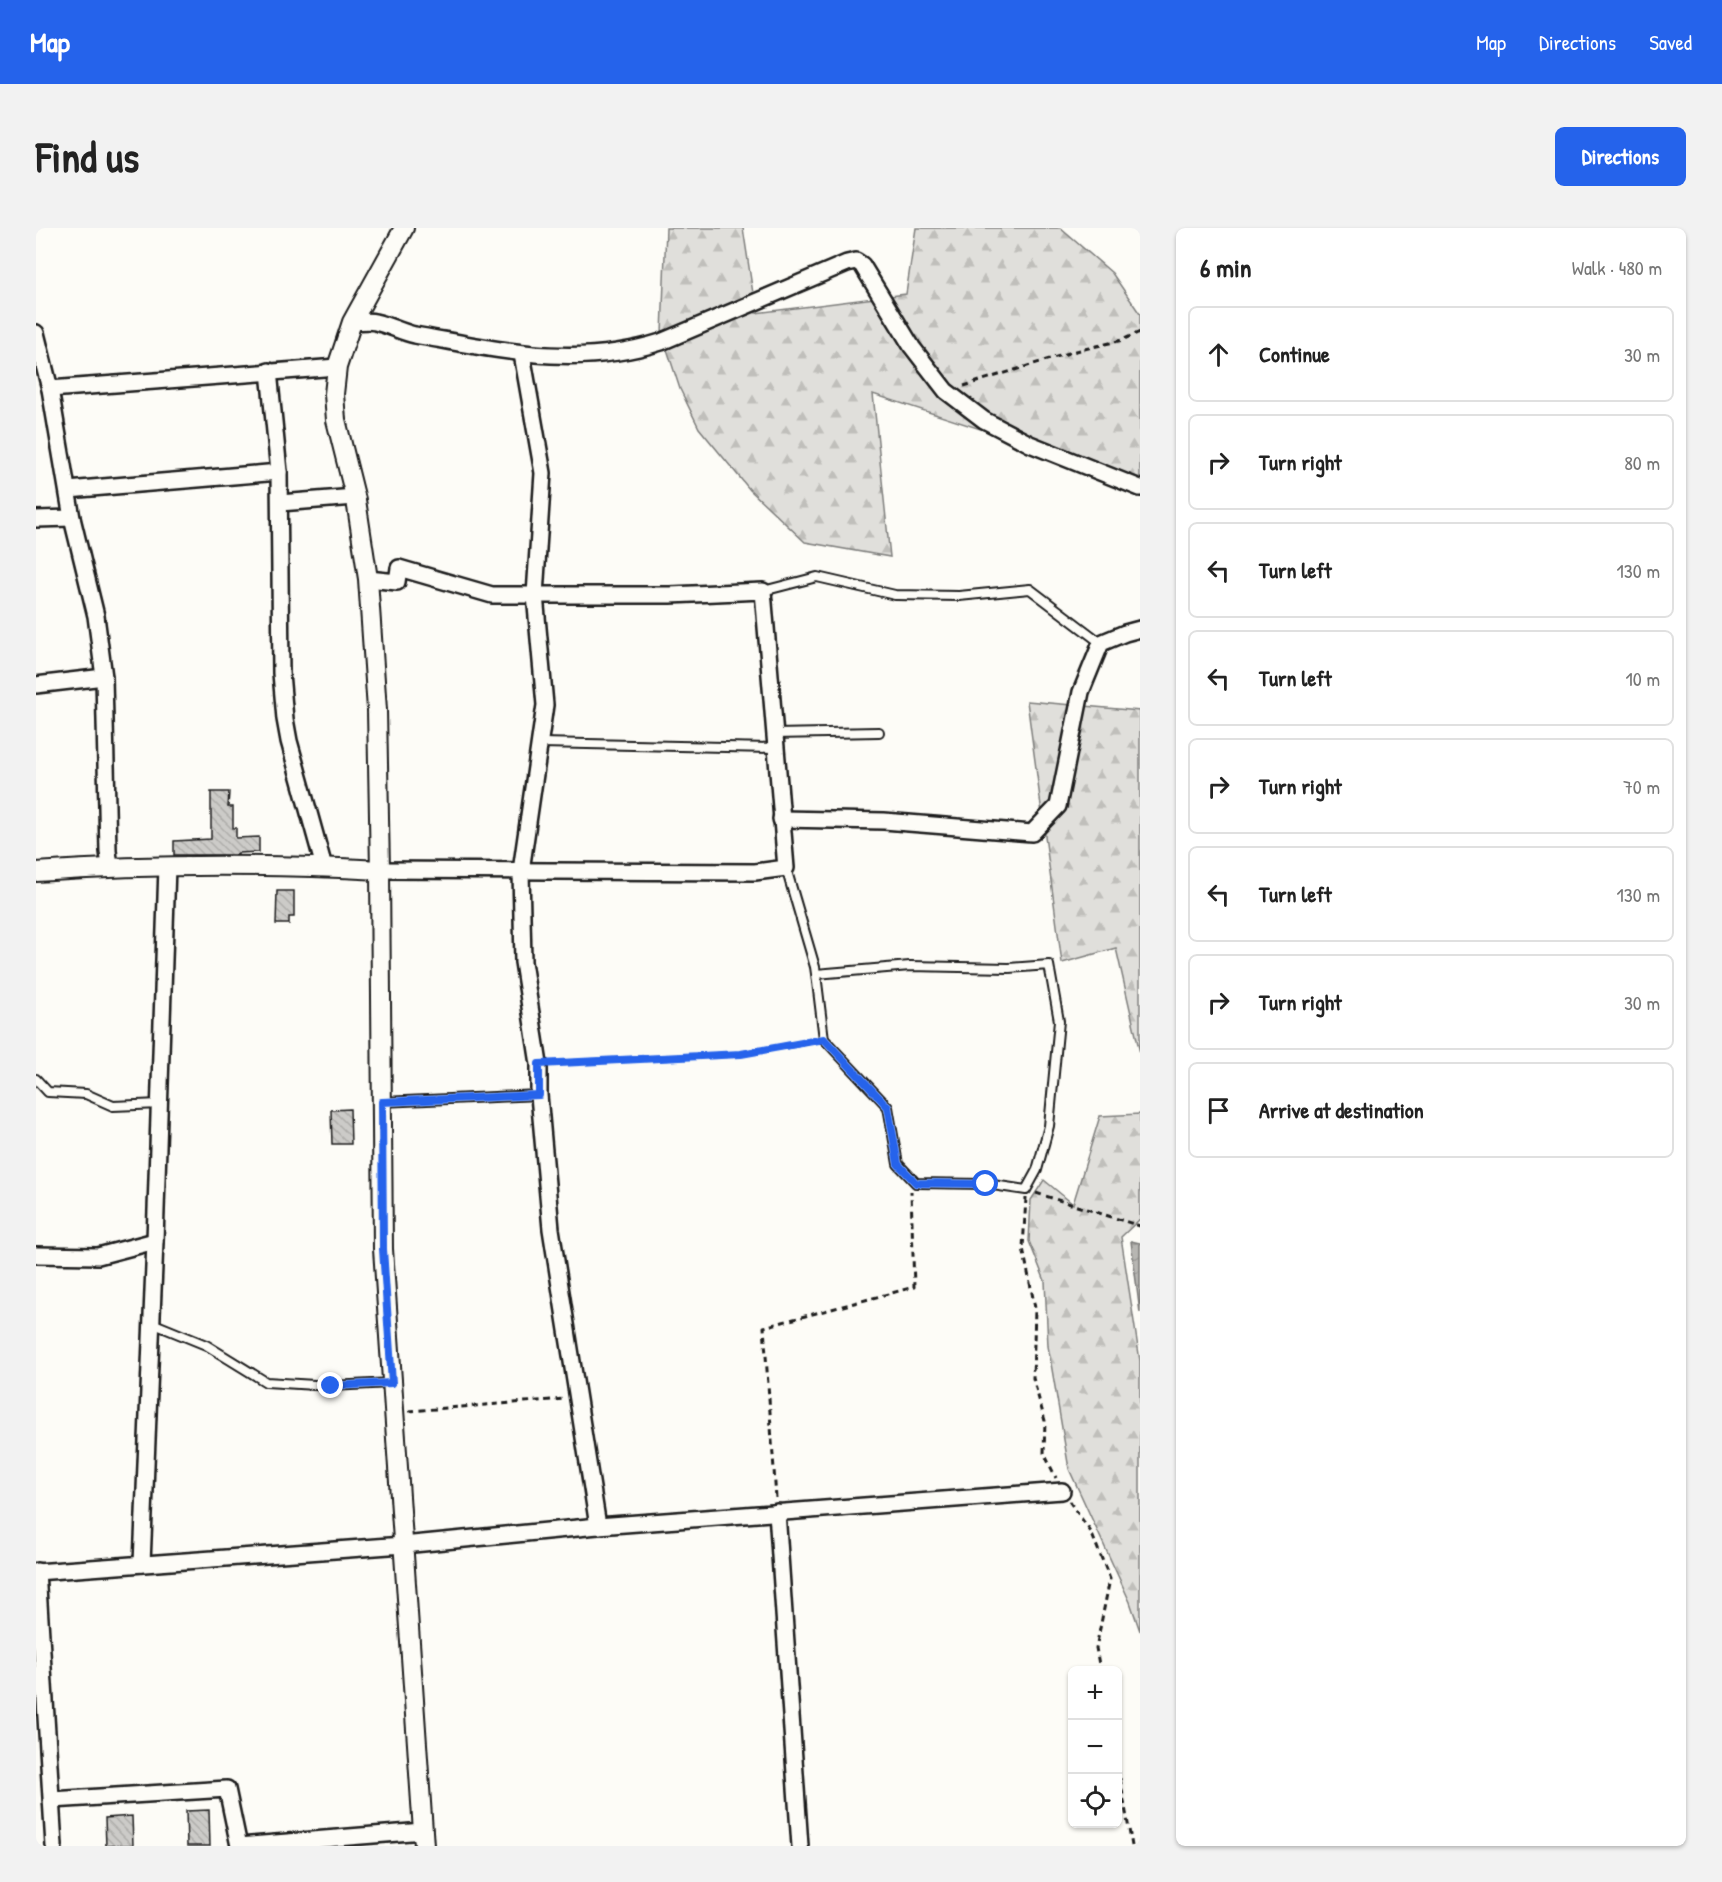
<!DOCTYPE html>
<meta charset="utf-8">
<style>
body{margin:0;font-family:"Patrick Hand",sans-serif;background:#f2f2f2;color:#222}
.controls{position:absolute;right:18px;bottom:18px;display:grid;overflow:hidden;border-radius:9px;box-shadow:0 2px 4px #0004}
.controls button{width:54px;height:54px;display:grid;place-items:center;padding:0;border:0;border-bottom:2px solid #e0e0e0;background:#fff;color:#222;font:30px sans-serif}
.stop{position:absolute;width:18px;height:18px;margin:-14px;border:4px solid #2563eb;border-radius:50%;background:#fff}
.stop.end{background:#2563eb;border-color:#fff;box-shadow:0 2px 6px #0008}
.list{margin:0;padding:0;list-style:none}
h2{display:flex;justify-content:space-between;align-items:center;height:78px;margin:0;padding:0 24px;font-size:26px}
h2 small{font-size:20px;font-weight:400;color:#767676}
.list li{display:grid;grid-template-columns:39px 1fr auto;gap:18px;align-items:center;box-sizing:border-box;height:96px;margin:0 12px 12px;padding:0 12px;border:2px solid #e0e0e0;border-radius:9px}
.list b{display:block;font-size:22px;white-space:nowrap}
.list em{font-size:20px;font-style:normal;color:#767676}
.icon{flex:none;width:33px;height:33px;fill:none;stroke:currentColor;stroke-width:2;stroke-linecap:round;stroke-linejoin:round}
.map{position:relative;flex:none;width:1104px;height:1618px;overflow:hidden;border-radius:9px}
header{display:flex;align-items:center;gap:36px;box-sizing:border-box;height:84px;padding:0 30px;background:#2563eb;color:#fff}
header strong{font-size:28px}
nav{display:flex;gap:33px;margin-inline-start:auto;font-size:21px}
.intro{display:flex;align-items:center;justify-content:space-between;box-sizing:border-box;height:144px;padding:0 36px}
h1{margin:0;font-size:42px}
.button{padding:15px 27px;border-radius:9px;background:#2563eb;color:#fff;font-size:21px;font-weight:700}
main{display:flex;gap:36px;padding:0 36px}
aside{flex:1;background:#fff;border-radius:9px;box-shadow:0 2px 4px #0004}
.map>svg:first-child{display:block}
.forest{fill:url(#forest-firs);stroke:#7e7e7c;stroke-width:1.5}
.water{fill:url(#water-waves);stroke:#797876;stroke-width:1.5}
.building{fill:url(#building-back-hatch);stroke:#1c1c1c;stroke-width:1.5}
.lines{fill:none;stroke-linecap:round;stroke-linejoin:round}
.service-casing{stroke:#1c1c1c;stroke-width:12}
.minor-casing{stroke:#1c1c1c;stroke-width:20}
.tertiary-casing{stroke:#1c1c1c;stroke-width:22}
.path{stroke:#1c1c1c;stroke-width:3;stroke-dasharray:6 4.5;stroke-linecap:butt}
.service{stroke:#fdfcf7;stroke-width:8}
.minor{stroke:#fdfcf7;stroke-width:15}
.tertiary{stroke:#fdfcf7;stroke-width:18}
.route{stroke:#2563eb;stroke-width:8}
</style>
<header>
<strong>Map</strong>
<nav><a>Map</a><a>Directions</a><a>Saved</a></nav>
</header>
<div class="intro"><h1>Find us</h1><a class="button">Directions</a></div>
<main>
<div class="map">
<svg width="1104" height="1618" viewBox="0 0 1104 1618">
<defs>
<pattern id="forest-firs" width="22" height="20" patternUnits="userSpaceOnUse" patternTransform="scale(1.5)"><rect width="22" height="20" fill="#e0dfdb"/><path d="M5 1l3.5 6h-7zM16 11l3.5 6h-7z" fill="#c0bfbb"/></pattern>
<pattern id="water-waves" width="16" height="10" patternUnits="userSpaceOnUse" patternTransform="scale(1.5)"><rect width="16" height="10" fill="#b7b6b2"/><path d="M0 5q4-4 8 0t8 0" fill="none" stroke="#9d9c98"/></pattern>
<pattern id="building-back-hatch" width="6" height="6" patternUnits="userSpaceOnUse" patternTransform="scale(1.5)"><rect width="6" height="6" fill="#cccbc8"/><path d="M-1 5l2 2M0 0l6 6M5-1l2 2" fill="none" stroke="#afaeab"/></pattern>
</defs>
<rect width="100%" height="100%" fill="#fdfcf7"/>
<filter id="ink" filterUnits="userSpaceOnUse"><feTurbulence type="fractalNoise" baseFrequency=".0167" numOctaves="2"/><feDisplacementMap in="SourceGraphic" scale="12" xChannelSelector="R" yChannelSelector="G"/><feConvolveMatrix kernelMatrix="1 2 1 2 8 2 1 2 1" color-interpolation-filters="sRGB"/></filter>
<g filter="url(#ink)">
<g class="forest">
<polygon points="630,0 707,0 720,85 870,66 880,0 1024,0 1076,45 1104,86 1104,253 837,166 854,329 769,314 714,262 663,200 644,161 626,106"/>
<polygon points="991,473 1104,483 1104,825 1080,720 1026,735"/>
<polygon points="1104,886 1104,991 1085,1009 1104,1133 1104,1403 1094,1374 1033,1241 1012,1118 1009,1053 993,1013 995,972 1008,952 1037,976 1064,888"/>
</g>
<polygon class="water" points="1095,1013 1104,1015 1104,1085"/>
<g class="building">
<polygon points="175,564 193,564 192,579 197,579 197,600 200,600 200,610 223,609 223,624 202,625 202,627 138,627 138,613 175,611"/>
<polygon points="241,663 258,663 258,689 253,689 253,696 240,696"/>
<polygon points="314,881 315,916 296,916 295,882"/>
<polygon points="173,1582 174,1618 151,1618 150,1583"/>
<polygon points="96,1588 97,1617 70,1618 69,1590"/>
</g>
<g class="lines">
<defs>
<g id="service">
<polyline points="727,363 781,349 859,367 923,368 994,361 1065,415"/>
<polyline points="738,506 843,504"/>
<polyline points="505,515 739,520"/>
<polyline points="750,640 779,739 780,746 788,811 852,879 862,936 880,955 950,956 990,962 1001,942 1013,898 1023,793 1013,737 973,740 874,738 780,746"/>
<polyline points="0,851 12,864 50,866 77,878 124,876"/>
<polyline points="346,874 503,867"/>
<polyline points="116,1095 170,1117 230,1154 295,1158 356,1155"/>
</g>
<g id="minor">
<path d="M316 94C324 94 332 92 339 94 353 97 365 104 379 107 464 122 539 141 625 114L811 35 820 33 826 37 876 119 910 163 948 192 994 216 1104 260"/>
<polyline points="0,105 14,161 36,290 60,388 68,449 72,623 74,639"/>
<polyline points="486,126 507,245 499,367 509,477 485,643 487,734 503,836 503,867 515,1001 562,1298"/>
<polyline points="233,143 243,244 245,445 249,491 253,513 288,639"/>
<polyline points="14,161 301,139"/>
<polyline points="32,262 243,244"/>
<polyline points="244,275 319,269"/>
<polyline points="0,291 36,290"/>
<polyline points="332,351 361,354 363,340 456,367 634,367 727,363 750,640 719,644 344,642"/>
<polyline points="0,457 68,449"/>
<polyline points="745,591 848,593 996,605 1022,578 1045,464 1065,415 1089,405 1104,401"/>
<polyline points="0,1027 62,1028 119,1013"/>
<polyline points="741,1284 764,1618"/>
<polyline points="106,1336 119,1013 131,638"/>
<polyline points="1,1343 18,1618"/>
<polyline points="0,1344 367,1317 562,1298 1026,1263"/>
<polyline points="16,1572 191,1561 203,1618 387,1603"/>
</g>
<g id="tertiary">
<polyline points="368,0 316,94 301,139 298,166 300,192 320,272 332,351 341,482 344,642 347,1021 388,1618"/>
<path d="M0 644C114 636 229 636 344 642"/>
</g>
</defs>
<use href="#service" class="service-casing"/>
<use href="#minor" class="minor-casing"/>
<use href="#tertiary" class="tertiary-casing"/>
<g class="path">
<polyline points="928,158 1036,124 1086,112 1104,104"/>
<polyline points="516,835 705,826 778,813"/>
<polyline points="1000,965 1104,998"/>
<polyline points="990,970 987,1020 999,1080 997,1150 1009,1193 1008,1225 1020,1250"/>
<polyline points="373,1183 528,1171"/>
<polyline points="740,1270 728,1099 878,1059 875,963"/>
<polyline points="1033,1273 1055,1304 1074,1351 1060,1420 1064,1442"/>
<polyline points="1082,1540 1096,1618"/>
</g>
<use href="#service" class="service"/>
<use href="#minor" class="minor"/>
<use href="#tertiary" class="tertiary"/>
</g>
</g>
<g class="lines" filter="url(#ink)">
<polyline class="route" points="295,1158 356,1155 347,1021 346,874 503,867 503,836 705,826 788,811 852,879 862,936 880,955 950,956"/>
</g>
</svg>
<div class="controls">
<button>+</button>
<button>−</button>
<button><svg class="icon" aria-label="locate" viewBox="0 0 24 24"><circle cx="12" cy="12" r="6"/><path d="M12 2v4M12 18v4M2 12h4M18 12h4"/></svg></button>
</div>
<div class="stop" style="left:950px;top:956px"></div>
<div class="stop end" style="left:295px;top:1158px"></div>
</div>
<aside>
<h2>6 min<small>Walk · 480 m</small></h2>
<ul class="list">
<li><svg class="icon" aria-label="ahead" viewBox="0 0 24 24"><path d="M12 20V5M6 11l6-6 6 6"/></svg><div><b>Continue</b></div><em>30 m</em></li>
<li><svg class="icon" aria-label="right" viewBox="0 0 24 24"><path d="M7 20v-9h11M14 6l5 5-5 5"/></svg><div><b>Turn right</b></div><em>80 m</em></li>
<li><svg class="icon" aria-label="left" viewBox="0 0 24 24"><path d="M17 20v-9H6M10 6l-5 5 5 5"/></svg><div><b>Turn left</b></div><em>130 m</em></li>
<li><svg class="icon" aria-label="left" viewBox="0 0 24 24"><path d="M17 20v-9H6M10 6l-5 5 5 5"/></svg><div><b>Turn left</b></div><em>10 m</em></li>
<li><svg class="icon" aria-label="right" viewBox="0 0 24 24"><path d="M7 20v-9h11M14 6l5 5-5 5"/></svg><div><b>Turn right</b></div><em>70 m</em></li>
<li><svg class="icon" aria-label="left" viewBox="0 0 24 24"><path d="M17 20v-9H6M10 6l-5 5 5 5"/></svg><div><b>Turn left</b></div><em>130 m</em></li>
<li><svg class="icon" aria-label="right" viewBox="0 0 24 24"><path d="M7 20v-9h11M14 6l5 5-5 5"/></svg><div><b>Turn right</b></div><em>30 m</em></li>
<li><svg class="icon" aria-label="arrive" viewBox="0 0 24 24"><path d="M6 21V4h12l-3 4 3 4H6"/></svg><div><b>Arrive at destination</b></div></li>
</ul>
</aside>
</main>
